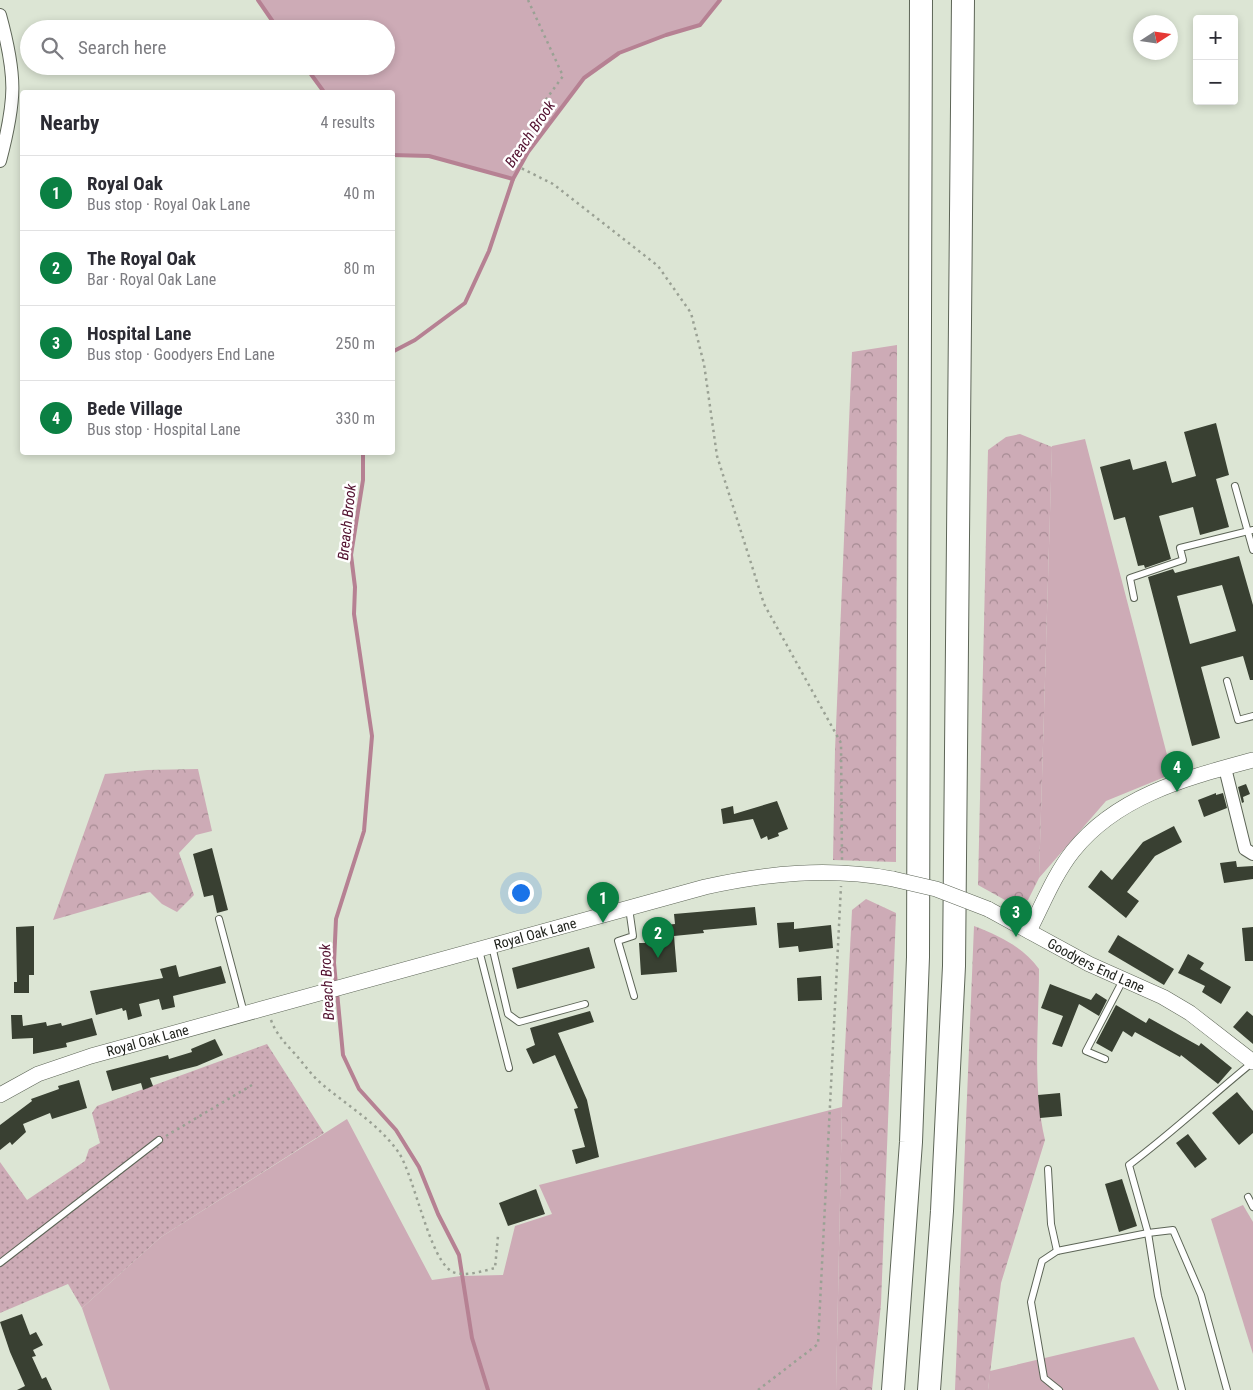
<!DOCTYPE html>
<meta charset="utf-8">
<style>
body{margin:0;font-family:"Roboto Condensed",sans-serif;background:#f7f7f7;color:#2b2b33}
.controls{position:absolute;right:15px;top:15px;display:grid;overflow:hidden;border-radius:5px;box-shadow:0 2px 8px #0003}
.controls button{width:45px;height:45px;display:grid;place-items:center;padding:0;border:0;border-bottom:1px solid #e1e1e2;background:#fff;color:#2b2b33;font:25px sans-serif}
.compass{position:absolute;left:1133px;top:15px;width:45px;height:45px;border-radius:50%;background:#fff;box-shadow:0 2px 8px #0003;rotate:78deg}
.you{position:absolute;left:520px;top:892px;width:18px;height:18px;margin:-12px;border:4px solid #fff;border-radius:50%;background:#1a73e8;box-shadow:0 0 0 8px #1a73e833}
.badge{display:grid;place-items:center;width:32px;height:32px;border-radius:50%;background:#0b8043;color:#fff;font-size:16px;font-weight:700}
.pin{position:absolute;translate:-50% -41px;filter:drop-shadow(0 1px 2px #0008)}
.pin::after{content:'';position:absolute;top:26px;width:18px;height:15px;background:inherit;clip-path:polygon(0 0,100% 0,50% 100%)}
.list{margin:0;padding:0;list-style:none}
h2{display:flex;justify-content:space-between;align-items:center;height:65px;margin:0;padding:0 20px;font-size:21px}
h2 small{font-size:16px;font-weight:400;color:#7c7c81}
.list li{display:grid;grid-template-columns:32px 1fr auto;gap:15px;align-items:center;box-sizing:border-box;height:75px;padding:0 20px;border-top:1px solid #e1e1e2}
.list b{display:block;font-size:19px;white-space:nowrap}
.list p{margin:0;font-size:16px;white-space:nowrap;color:#7c7c81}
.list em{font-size:16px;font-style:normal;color:#7c7c81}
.icon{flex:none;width:28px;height:28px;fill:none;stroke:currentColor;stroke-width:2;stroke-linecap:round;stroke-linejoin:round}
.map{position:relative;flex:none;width:1253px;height:1390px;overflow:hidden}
.search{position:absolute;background:#fff;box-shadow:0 2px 8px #0003;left:20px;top:20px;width:375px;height:55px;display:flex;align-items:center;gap:12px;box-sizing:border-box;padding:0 18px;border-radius:28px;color:#7c7c81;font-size:19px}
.panel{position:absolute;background:#fff;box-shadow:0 2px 8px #0003;left:20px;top:90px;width:375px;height:365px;border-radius:5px}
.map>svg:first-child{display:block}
.green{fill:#cdabb6}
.forest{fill:url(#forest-crowns)}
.garden{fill:url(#garden-dots)}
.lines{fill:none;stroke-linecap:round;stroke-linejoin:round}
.stream{stroke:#b68193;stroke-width:4}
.building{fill:#394032;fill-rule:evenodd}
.service-casing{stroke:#5d6557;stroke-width:8}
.minor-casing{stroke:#5d6557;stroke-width:14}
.tertiary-casing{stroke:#5d6557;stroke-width:16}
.motorway-casing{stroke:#5d6557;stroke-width:24}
.path{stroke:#9aa194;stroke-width:2.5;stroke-dasharray:2.5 4;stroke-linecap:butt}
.service{stroke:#fff;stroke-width:6}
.minor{stroke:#fff;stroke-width:12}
.tertiary{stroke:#fff;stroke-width:15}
.motorway{stroke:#fff;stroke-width:22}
.tertiary-bridge-casing{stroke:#5d6557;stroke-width:16;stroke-linecap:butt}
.tertiary-bridge{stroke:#fff;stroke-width:15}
.labels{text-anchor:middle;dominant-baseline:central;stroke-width:5;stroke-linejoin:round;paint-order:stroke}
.street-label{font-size:14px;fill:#20231d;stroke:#fff}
.water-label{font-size:15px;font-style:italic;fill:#52112f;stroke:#fff}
</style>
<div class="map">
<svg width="1253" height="1390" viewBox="0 0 1253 1390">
<defs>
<pattern id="forest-crowns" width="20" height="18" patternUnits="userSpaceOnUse" patternTransform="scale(1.25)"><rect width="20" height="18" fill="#cdabb6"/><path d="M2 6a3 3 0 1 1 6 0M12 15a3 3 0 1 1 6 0" fill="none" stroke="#a68b93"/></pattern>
<pattern id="garden-dots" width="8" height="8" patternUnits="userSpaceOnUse" patternTransform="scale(1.25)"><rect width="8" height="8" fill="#cdabb6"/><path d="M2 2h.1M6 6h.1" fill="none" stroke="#a68b93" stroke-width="1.8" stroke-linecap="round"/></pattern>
</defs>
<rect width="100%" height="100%" fill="#dce5d4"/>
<g class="green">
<polygon points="258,0 720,0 700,25 666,35 619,53 584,78 528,152 513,179 429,156 393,155 392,92 324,92 305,66 386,66 386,29 278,29"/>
<polygon points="1085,439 1172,774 1106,801 1039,878 1052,446"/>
<polygon points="842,1107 836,1390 110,1390 82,1308 161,1237 347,1119 432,1280 461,1276 503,1275 515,1226 552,1214 539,1185"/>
<polygon points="1243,1205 1253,1222 1253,1354 1211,1219"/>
<polygon points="1134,1337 1159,1390 988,1390 990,1371"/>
</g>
<g class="forest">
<polygon points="897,345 896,862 833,860 835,750 852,352"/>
<polygon points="1020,434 1052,447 1039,878 1028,900 1014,905 978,885 988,450 1006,437"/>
<polygon points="198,769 212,831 196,835 179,853 194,895 177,912 162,904 150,892 53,920 105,774 147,770"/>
<polygon points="866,899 896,913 881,1304 872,1390 836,1390 842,1107 852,910"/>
<path d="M974 926C1000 936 1023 947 1039 969 1039 1025 1032 1085 1045 1140L1001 1283 988 1390H955Z"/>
</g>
<polygon class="garden" points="267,1044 324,1133 161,1237 82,1308 68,1284 0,1313 0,1162 27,1200 85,1161 89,1149 100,1143 92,1113 97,1106"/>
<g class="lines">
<g class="stream">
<polyline points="258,0 278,29"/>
<polyline points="305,66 324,92"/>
<polyline points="392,155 429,156 513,179"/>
<polyline points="392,352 415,340 465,303 489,251 513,179 528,152 584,78 619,53 666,35 700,25 720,0"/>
<polyline points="336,985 334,963 336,919 364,831 372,736 354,614 355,587 351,555 363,480 363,452"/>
<polyline points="337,992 343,1055 359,1089 396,1130 419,1167 438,1214 459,1255 472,1338 488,1390"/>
</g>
</g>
<g class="building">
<polygon points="1216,423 1229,475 1216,479 1229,527 1200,535 1193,507 1159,516 1171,559 1145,568 1144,565 1138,566 1125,517 1114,520 1100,467 1130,459 1133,470 1166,461 1172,483 1196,476 1184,432"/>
<path d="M1239 556 1253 605V680H1250L1243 656 1201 667 1220 738 1192 746 1148 577 1173 569 1175 573ZM1222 585 1236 631 1190 644 1177 596Z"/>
<polygon points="1246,784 1250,794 1243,797 1244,802 1242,803 1238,787"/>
<polygon points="1216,793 1216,795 1223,793 1227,808 1204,817 1198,800"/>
<polygon points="777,801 788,829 778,833 779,836 768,840 767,836 761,839 753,819 723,824 721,809 733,806 734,814"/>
<polygon points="1174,826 1182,842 1155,856 1127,892 1139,901 1126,918 1088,887 1101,870 1112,880 1143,842"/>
<polygon points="212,848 228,910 217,913 213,895 204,897 193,854"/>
<polygon points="1236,861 1237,867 1253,866 1253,879 1224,883 1220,863"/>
<polygon points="755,907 757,925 703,930 704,933 674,936 677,972 641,975 639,943 645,943 644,927 675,924 674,914"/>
<polygon points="794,922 794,929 831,925 833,948 799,952 798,946 779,948 777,923"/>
<polygon points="34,926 34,975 29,975 29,993 14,993 14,982 17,982 16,927"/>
<polygon points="1253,927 1253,961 1245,961 1242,928"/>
<polygon points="1118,935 1174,969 1164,985 1108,952"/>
<polygon points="589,947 595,968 517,989 512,968"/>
<polygon points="1188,954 1204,963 1200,969 1231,987 1221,1004 1202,992 1205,986 1178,973"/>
<polygon points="176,965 179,977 221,966 226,983 173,996 175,1007 162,1010 159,999 139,1004 142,1016 128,1020 126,1010 123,1011 122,1008 96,1015 90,991 163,978 160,969"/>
<polygon points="821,976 822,1000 798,1001 797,978"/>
<polygon points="1050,984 1091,1000 1096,993 1107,1000 1099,1016 1079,1004 1062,1047 1052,1044 1063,1016 1041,1008"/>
<polygon points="1116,1005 1146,1023 1149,1018 1199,1046 1201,1043 1232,1068 1218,1084 1181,1055 1180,1057 1135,1032 1132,1037 1123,1031 1112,1052 1096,1043"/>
<polygon points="590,1011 594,1022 558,1033 587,1100 599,1157 576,1164 572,1150 585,1147 574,1109 578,1108 555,1055 533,1064 526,1049 535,1045 530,1028"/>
<polygon points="1247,1011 1253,1016 1253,1044 1233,1027"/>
<polygon points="11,1015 22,1015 23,1026 46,1022 47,1026 61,1023 62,1026 92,1018 97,1035 66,1043 67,1047 33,1054 33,1038 12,1039"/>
<polygon points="215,1039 223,1055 197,1066 150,1078 153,1086 143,1090 141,1083 112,1091 106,1071 168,1055 169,1059 192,1052 191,1049"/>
<polygon points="79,1080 87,1108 52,1119 50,1113 23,1124 26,1132 12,1145 10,1142 0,1150 0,1125 32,1101 31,1099 59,1089 58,1086"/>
<polygon points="1237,1092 1253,1111 1253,1133 1239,1145 1212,1113"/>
<polygon points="1060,1093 1062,1116 1040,1118 1038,1095"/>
<polygon points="1188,1134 1207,1159 1195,1168 1176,1143"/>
<polygon points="1122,1179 1137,1226 1119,1232 1105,1184"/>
<polygon points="536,1189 545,1214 508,1226 499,1203"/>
<polygon points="22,1314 30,1335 36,1332 43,1345 33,1350 36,1356 32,1357 42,1379 46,1377 52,1390 17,1390 25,1386 10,1352 0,1322"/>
</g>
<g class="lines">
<defs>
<g id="service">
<polyline points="1235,486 1253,550"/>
<polyline points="1134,598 1130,578 1183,560 1180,548 1253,530"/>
<polyline points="1227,681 1238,720 1253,716"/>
<polyline points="629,908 633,936 618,941 634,996"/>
<polyline points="219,919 244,1013"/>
<polyline points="492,946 508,1014 519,1022 585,1004"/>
<polyline points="479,950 509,1068"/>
<polyline points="1105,1059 1086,1051 1123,980"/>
<polyline points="1048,1169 1051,1224 1057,1251"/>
<polyline points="1248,1197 1253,1207"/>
<polyline points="0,1263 159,1140"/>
<polyline points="1059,1390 1044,1378 1031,1302 1042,1261 1057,1251 1148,1233 1173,1230 1201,1295 1227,1390"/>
<path d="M1182 1390 1158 1296 1148 1233 1129 1165C1172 1133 1211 1096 1253 1062"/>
</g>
<g id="minor">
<path d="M0 15C17 77 16 100 0 161"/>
<polyline points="1225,768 1245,849 1253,854"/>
</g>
<g id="tertiary">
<path id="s1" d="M988 909 1089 964 1163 997 1190 1013 1253 1062"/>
<path d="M1029 931C1043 904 1054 875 1073 851 1118 795 1187 778 1253 760"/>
<path id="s2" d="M0 1095 38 1074 91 1056 705 887C768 873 829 867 893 879"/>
</g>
<g id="motorway">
<polyline points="893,1390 911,1142 918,957 921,0"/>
<polyline points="929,1390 942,1211 954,966 963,0"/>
</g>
</defs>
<use href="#service" class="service-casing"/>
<use href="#minor" class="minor-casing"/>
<use href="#tertiary" class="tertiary-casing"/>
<use href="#motorway" class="motorway-casing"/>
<g class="path">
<polyline points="528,0 563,76 547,98 513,164 553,184 658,266 691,313 704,364 717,456 764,604 841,743 842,860"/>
<path d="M271 1020C276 1034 285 1043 295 1054 304 1064 312 1076 323 1085 348 1106 380 1125 399 1153 415 1178 430 1262 453 1272 465 1277 483 1271 495 1268L498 1236"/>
<polyline points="166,1136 252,1085"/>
<polyline points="758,1390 818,1344 841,886"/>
</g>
<use href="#service" class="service"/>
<use href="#minor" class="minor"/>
<use href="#tertiary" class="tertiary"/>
<use href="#motorway" class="motorway"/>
<defs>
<polyline id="tertiary-bridge" points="893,879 936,889 988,909"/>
</defs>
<use href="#tertiary-bridge" class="tertiary-bridge-casing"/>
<use href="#tertiary-bridge" class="tertiary-bridge"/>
</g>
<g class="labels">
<g class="street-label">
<text stroke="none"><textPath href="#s2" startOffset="560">Royal Oak Lane</textPath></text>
<text stroke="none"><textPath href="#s1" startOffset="122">Goodyers End Lane</textPath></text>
<text stroke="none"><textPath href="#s2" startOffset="158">Royal Oak Lane</textPath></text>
</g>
<g class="water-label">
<text transform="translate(530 134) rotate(-56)">Breach Brook</text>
<text transform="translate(347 522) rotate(-84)">Breach Brook</text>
<text transform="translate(327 982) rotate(-93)">Breach Brook</text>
</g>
</g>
</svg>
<div class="controls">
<button>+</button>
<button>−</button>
</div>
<svg class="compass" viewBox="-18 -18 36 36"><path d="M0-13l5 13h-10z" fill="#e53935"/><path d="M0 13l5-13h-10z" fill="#7c7c81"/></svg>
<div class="you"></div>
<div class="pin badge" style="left:603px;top:923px">1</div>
<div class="pin badge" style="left:658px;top:958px">2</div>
<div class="pin badge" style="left:1016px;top:937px">3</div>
<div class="pin badge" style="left:1177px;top:792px">4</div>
<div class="search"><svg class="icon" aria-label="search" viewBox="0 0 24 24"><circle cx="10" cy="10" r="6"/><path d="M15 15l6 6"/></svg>Search here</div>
<section class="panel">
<h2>Nearby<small>4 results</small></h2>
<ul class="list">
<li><span class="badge">1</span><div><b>Royal Oak</b><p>Bus stop · Royal Oak Lane</p></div><em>40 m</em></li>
<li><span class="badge">2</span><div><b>The Royal Oak</b><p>Bar · Royal Oak Lane</p></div><em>80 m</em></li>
<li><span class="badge">3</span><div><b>Hospital Lane</b><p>Bus stop · Goodyers End Lane</p></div><em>250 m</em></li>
<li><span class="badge">4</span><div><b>Bede Village</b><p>Bus stop · Hospital Lane</p></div><em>330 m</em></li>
</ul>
</section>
</div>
